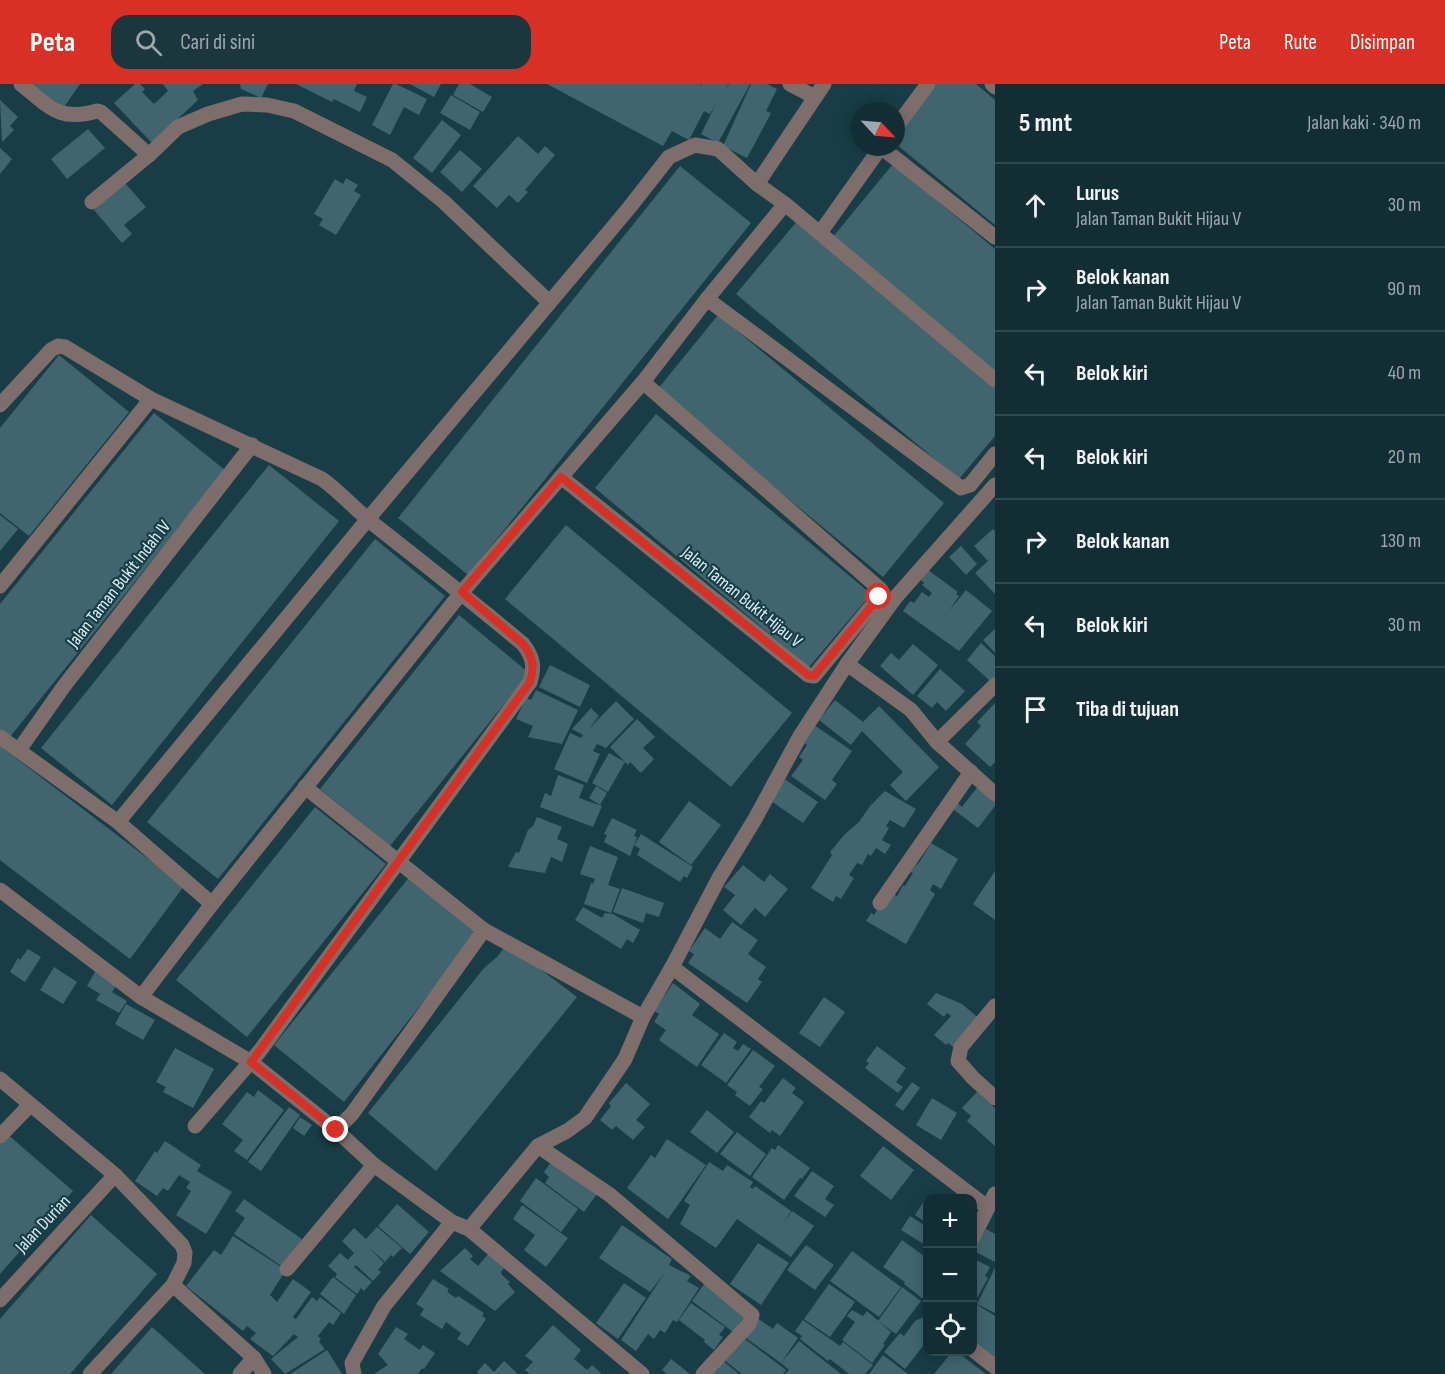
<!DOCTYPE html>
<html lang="id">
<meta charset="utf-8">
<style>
body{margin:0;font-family:"Sofia Sans Condensed",sans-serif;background:#1b363c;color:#f1f3f6}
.controls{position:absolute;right:18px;bottom:18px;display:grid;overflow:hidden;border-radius:12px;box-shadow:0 3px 15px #0003}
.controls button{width:54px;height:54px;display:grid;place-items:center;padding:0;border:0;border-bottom:2px solid #314a4f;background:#122e34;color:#f1f3f6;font:30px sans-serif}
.compass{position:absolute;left:851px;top:18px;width:54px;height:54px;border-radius:50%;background:#122e34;box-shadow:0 3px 15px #0003;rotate:116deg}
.stop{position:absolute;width:18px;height:18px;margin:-14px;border:4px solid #d93025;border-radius:50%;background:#fff}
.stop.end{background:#d93025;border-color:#fff;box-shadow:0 2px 6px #0008}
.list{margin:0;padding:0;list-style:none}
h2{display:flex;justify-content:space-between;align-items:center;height:78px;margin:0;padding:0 24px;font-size:26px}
h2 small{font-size:20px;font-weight:400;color:#9ca8ac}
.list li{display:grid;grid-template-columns:39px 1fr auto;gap:18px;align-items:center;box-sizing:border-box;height:84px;padding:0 24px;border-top:2px solid #314a4f}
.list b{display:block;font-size:22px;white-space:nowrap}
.list p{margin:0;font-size:20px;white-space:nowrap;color:#9ca8ac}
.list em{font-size:20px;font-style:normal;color:#9ca8ac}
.icon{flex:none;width:33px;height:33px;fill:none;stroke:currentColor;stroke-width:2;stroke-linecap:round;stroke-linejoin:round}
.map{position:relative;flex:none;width:995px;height:1290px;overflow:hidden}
header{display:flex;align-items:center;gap:36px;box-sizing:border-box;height:84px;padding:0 30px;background:#d93025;color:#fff}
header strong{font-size:28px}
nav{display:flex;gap:33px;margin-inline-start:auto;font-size:21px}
.search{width:420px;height:54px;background:#1b363c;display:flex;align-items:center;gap:15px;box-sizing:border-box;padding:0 21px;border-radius:18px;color:#9ca8ac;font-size:22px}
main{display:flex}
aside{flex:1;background:#122e34}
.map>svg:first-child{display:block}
.building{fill:#40656e}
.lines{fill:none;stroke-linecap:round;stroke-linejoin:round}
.minor{stroke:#7d6e6c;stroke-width:15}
.route{stroke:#d93025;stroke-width:8}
.labels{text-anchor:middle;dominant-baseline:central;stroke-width:4.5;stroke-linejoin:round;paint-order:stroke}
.street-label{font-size:18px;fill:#dcf0f5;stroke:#183d46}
</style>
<header>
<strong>Peta</strong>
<div class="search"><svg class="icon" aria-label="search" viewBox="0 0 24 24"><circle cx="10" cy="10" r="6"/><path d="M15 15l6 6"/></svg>Cari di sini</div>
<nav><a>Peta</a><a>Rute</a><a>Disimpan</a></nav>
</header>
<main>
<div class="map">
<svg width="995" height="1290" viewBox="0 0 995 1290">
<rect width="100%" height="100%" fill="#183d46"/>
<g class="building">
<polygon points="28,0 80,0 64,23"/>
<polygon points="135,0 140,0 145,5 142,8 154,20 168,7 163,0 203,0 193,7 198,16 152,59 114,19"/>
<polygon points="240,0 268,0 261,14 241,5"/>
<polygon points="296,0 357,0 354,7 367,13 360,28 334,15 332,18"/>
<polygon points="393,0 396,0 427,15 419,31 404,23 390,51 372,41"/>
<polygon points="410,0 441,0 434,13"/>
<polygon points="459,0 470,0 492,13 483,28 453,11"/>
<polygon points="547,0 701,0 700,3 702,0 728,0 726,5 729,0 750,0 718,59 701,50 716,20 710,30 704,27 689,56 672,47 663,62"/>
<polygon points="751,0 767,0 777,5 766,27 771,29 747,74 723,62"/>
<polygon points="936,0 976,0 995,16 995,141 896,60 896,54"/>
<polygon points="451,11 480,28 470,46 440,29"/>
<polygon points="0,16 18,33 10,42 14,46 2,58"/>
<polygon points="442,36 461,51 432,89 413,74"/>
<polygon points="88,45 105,64 67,95 51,75"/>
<polygon points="518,52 538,70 545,62 555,71 525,106 528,108 518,119 509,111 497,124 473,102"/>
<polygon points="0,64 12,75 0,90"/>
<polygon points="460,66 482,85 462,108 440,88"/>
<polygon points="893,80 995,165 995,290 832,154"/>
<polygon points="680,82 751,139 468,491 398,434"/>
<polygon points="346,94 358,101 354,107 361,111 336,151 319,141 323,135 314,130 335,95 343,100"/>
<polygon points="125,99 146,123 124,141 132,150 122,159 94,126"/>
<polygon points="798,136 995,300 995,352 959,395 736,210"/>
<polygon points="718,231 944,419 883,493 657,306"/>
<polygon points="59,271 129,328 29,452 0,429 0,344"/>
<polygon points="154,329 225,386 9,654 0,646 0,520"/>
<polygon points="656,330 871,510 809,583 595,404"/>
<polygon points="269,381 339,437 112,721 41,664"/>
<polygon points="0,431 18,445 0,467"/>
<polygon points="566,441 792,629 731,703 505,515"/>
<polygon points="993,445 995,447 995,510 975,489 988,477 974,462"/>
<polygon points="375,455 445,512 218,795 147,738"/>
<polygon points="961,462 977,480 966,491 949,473"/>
<polygon points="928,486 958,508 956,510 959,512 949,527 966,506 992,527 959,567 903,527 910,517 914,519 922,508 929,513 932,509 922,501 924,499 921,496"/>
<polygon points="459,531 529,589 390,762 320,705"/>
<polygon points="995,545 995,569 983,556"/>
<polygon points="981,559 995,572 995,594 991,598 967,576"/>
<polygon points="913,560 938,581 913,611 880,582 891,569 899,576"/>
<polygon points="550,581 590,601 580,623 539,603"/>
<polygon points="940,585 965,607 946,627 937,618 932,624 917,612"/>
<polygon points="536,606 578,626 562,660 528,653 533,642 516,635 526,614 531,616"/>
<polygon points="835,616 863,638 879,622 939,683 906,717 890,701 903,688 862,647 851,661 819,636"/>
<polygon points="616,617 634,635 606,664 597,660 593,667 600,670 587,699 554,685 570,649 581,654 583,651 572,645 591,624 599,632 588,646"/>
<polygon points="995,619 995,678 990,683 965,660 981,642 977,638"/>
<polygon points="637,635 655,653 643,664 654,675 641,689 630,678 628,681 610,663"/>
<polygon points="814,641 852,667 832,696 837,700 825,716 791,692 803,676 799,673 807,661 803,658"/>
<polygon points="0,662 184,802 130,875 0,776"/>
<polygon points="609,669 625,678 608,708 592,699"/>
<polygon points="558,691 584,701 579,714 602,722 593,743 540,723 545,709 551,712"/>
<polygon points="783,694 818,718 803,739 768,715"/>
<polygon points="979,701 995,712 995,722 978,744 950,723 955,717 962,723"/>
<polygon points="596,702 607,709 600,721 589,714"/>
<polygon points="885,707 916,725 904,744 890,736 886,742 889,744 882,756 891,761 885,770 876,764 871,772 868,770 862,781 857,779 849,791 854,794 841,815 836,812 833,818 811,804 832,771 830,768 845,750 859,738 870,722"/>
<polygon points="689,717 721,741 691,781 659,758"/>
<polygon points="315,723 386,780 247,953 176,896"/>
<polygon points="537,733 562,743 557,755 568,760 562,778 551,773 545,789 508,783 516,768 519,769 528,746 533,742"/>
<polygon points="612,734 637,746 634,752 637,753 630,772 604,758 607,751 604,750"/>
<polygon points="641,750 693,783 687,794 684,792 680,798 637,771 640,765 634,761"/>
<polygon points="931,759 958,775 941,805 933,800 930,806 935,810 906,860 866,837 871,829 874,831 878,824 883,826 892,810 897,812 903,801 905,802 913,789 910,788 920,777"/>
<polygon points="590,762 618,773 608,801 620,805 611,829 584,820 591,799 593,800 595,795 580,790"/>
<polygon points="743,781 764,798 770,790 788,805 765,833 755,824 741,841 723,826 735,811 724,803"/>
<polygon points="995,787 995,836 973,820"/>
<polygon points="411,791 479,847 344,1018 274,961"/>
<polygon points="622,804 664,819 659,833 646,829 643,839 613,828"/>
<polygon points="583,823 602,834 605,829 613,830 640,846 633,859 627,855 621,865 575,836"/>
<polygon points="732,838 758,856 748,870 766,883 758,895 762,898 747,919 688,879 694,870 689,867 705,844 720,855"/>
<polygon points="507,860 577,913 436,1087 368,1029 484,884 497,873"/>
<polygon points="28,865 41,873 25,898 10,888 18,874 20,876"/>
<polygon points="54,883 77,898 63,920 40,906"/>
<polygon points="96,886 118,899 112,908 127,917 119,929 96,916 100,910 87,902"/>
<polygon points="673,899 700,920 692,931 719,950 697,983 659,956 666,946 654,938 659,930 654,927"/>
<polygon points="936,909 962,920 981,936 957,966 948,959 946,961 934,951 951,932 947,929 944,933 927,920"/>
<polygon points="824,913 845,928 820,963 799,949"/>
<polygon points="126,920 155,936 143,956 115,940"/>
<polygon points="724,949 737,958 733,964 738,967 743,960 751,965 726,999 701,981"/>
<polygon points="877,962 906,984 896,998 903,1003 898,1009 865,984 869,979 866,977"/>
<polygon points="175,964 214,985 193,1024 163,1008 166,1003 156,998"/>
<polygon points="753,966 775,982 759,1003 763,1005 750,1022 735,1011 737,1008 727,1001"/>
<polygon points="783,994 796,1004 792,1009 804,1018 780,1052 772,1046 770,1049 749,1033 761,1017 764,1019"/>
<polygon points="912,998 920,1004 903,1027 895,1021"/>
<polygon points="626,999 650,1020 636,1036 645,1043 633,1056 616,1042 612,1046 600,1036 611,1022 609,1019"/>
<polygon points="258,1006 284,1026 247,1076 234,1067 243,1056 222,1040 247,1008 254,1013"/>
<polygon points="977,1008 995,1024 995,1062 967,1037 971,1032 962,1024"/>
<polygon points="932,1014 957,1029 941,1056 916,1041"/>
<polygon points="289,1023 300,1031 261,1087 248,1078"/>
<polygon points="707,1026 734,1048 717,1069 690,1048"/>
<polygon points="300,1033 312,1041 304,1052 293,1044"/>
<polygon points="737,1048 766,1070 750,1092 720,1070"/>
<polygon points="6,1049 73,1107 0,1190 0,1055"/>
<polygon points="667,1055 706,1081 668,1135 627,1104 651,1071 655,1074"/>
<polygon points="165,1057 201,1081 197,1087 232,1108 206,1150 176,1131 191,1107 186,1104 190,1098 179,1091 168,1107 163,1104 157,1112 135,1097 155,1067 157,1069"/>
<polygon points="778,1061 810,1084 802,1095 800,1094 784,1116 752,1093 772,1064 775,1066"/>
<polygon points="883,1062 914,1086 891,1116 860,1092"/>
<polygon points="554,1074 599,1107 584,1128 545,1099 549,1093 544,1088"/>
<polygon points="709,1078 723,1087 727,1081 753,1098 750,1103 753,1105 755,1102 791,1127 783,1140 792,1127 814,1142 791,1173 737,1135 716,1164 680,1140 690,1121 684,1117"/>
<polygon points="812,1087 834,1102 825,1115 834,1121 825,1133 794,1112"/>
<polygon points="536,1094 578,1125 561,1148 520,1117"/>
<polygon points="926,1114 927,1115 927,1139 915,1131"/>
<polygon points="244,1115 302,1155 283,1183 234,1150 245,1134 235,1127"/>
<polygon points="397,1120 429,1148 410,1170 378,1142"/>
<polygon points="522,1121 568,1154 546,1183 524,1166 535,1151 513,1135"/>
<polygon points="91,1131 157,1190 70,1290 0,1290 0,1235"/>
<polygon points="910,1132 927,1143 927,1162 901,1146"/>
<polygon points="622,1141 672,1175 669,1181 691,1192 687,1197 699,1204 677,1238 673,1236 665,1249 660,1246 654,1255 648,1250 636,1267 621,1256 665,1188 650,1208 599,1174"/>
<polygon points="377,1143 402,1164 393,1173 391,1171 385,1178 368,1163 384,1179 378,1186 381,1188 373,1197 356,1181 354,1183 372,1198 364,1207 361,1204 357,1210 335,1193 337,1190 328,1182 340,1169 348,1176 354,1169 342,1157 354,1144 366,1155"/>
<polygon points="986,1145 995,1150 995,1178 972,1166 980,1151 982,1152"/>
<polygon points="233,1152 286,1186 270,1211 277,1218 293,1195 311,1208 293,1233 296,1235 312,1213 317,1217 320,1213 341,1229 333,1241 329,1238 318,1252 321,1255 319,1258 325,1265 285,1290 271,1275 298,1253 294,1250 273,1272 250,1255 256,1249 247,1242 243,1247 186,1202 214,1166 221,1171"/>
<polygon points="902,1156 927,1174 927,1218 904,1200 905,1198 883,1183"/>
<polygon points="758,1159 789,1179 761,1221 730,1200"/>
<polygon points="806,1161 834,1181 815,1206 787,1186"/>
<polygon points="465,1164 473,1172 470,1175 478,1182 489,1169 505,1183 501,1188 502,1191 510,1198 508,1200 515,1208 495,1227 440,1187"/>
<polygon points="852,1167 901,1203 879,1233 830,1197"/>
<polygon points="972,1174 990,1183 985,1192 988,1194 972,1223"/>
<polygon points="995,1184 995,1229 977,1220"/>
<polygon points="333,1193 356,1211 344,1230 320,1210"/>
<polygon points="433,1195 449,1205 447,1207 450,1210 456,1214 458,1212 484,1229 482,1232 486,1235 468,1262 457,1255 461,1249 446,1238 442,1245 420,1231 424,1225 416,1220"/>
<polygon points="624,1199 646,1214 618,1255 596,1239"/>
<polygon points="705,1199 746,1231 733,1248 692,1217"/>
<polygon points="829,1200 855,1218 830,1253 804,1235"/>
<polygon points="902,1203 921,1217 896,1250 878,1237"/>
<polygon points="691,1219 725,1243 719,1251 723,1253 714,1266 704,1258 705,1256 679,1236"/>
<polygon points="976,1220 995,1232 995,1276 972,1261 972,1227"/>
<polygon points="852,1226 863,1232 867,1227 891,1248 883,1260 885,1261 872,1279 842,1256 855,1238 847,1232"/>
<polygon points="926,1232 927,1234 927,1257 905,1285 884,1268 900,1249 904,1252 915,1237"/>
<polygon points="756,1233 773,1245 777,1239 798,1254 781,1279 743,1252"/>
<polygon points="803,1236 840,1262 843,1258 873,1281 865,1290 849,1290 830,1275 828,1277 800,1255 802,1252 795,1247"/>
<polygon points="553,1241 581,1266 574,1275 587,1286 592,1281 602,1290 530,1290 525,1286 533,1278 525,1272"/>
<polygon points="152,1243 188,1275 205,1290 111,1290"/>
<polygon points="396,1243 408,1250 404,1255 420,1266 423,1261 435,1269 424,1285 422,1284 418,1290 374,1290 388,1281 378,1270"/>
<polygon points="741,1252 786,1286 783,1290 742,1290 723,1275"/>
<polygon points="799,1257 841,1290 785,1290 789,1286 781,1279"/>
<polygon points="327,1266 342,1290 290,1290"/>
<polygon points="952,1268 957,1268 986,1290 934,1290"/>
<polygon points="883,1271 908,1290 869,1290"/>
<polygon points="671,1275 690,1290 667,1290 662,1286"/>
<polygon points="722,1276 739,1290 711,1290"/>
<polygon points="504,1277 518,1290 479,1290 477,1288 485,1279 494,1288"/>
</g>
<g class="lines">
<g class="minor">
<path d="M21 0C50 23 58 38 97 27L101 28 149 71"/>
<polyline points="790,0 815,13"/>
<polyline points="992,0 995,3"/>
<polyline points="896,43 928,0"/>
<polyline points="881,63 995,153"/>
<polyline points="757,100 824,0"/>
<polyline points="92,118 149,71 178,43 208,30 242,20 267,21 294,27 392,76 444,118 549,218"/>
<polyline points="820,149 881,63"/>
<polyline points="707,215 961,404 970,401 995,370"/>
<path d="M0 321 51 266 58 262 65 263 151 315 322 395C340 408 354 424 371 438 422 478 473 518 523 560 533 573 535 582 530 598L259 968 195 1042"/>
<polyline points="561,393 808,591 814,592 879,513 881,506 643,298"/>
<polyline points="0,502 151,315"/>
<polyline points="847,580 911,626 937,658 995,710"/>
<polyline points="0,653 118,738 212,820"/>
<polyline points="937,658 995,601"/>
<polyline points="19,666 64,602 252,361"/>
<polyline points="305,703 484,846 643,933"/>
<polyline points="118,738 368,435 629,124 669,73 695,61 718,65 757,100 785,120 995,296"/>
<polyline points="0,806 141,913 251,978 336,1046 374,1081 452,1138 469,1145 642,1290"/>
<polyline points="880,819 971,688"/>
<polyline points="672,883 987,1123"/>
<polyline points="141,913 212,820 462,508 643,298 707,215 785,120"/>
<polyline points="995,922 961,963 958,977 973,994 995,1014"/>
<polyline points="0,995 115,1091 182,1161 185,1169 184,1179 173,1201 90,1290"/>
<polyline points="336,1046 352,1030 484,846"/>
<polyline points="0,1052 30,1021"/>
<polyline points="538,1062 610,1111 752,1231 749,1240 703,1290"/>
<polyline points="469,1145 538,1062 567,1047 585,1034 625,975 643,933 672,883 719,794 755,735 800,652 847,580 895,514 995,401"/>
<polyline points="972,1155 995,1110"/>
<polyline points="287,1185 374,1081"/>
<polyline points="173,1201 254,1274 264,1290"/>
<polyline points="0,1216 115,1091"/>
<polyline points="972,1265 995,1283"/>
<polyline points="240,1290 254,1274"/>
<polyline points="354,1290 352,1279 384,1222 452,1138"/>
</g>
</g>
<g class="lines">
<path class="route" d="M336 1046 251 978 530 598C535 582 533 573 523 560L462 508 561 393 808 591 814 592 879 513"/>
</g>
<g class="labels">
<g class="street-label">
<text transform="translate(119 500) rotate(-52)">Jalan Taman Bukit Indah IV</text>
<text transform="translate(742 513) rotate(39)">Jalan Taman Bukit Hijau V</text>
<text transform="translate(43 1140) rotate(-47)">Jalan Durian</text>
</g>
</g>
</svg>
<div class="controls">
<button>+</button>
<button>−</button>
<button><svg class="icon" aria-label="locate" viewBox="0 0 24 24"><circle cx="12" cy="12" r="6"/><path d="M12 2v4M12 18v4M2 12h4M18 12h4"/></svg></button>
</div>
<svg class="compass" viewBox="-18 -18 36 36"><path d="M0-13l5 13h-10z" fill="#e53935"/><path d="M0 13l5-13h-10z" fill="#9ca8ac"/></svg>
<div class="stop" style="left:879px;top:513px"></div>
<div class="stop end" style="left:336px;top:1046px"></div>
</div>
<aside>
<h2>5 mnt<small>Jalan kaki · 340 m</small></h2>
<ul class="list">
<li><svg class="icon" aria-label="ahead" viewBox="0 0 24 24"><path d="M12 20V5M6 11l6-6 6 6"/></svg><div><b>Lurus</b><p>Jalan Taman Bukit Hijau V</p></div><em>30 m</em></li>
<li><svg class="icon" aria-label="right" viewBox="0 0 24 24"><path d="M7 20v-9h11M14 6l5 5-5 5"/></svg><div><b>Belok kanan</b><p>Jalan Taman Bukit Hijau V</p></div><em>90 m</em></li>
<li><svg class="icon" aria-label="left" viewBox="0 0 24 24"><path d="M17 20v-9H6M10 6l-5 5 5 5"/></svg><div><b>Belok kiri</b></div><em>40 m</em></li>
<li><svg class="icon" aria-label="left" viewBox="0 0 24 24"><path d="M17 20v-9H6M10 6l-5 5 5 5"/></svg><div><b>Belok kiri</b></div><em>20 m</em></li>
<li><svg class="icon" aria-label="right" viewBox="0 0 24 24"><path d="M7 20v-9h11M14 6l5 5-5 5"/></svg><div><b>Belok kanan</b></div><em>130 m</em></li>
<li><svg class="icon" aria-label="left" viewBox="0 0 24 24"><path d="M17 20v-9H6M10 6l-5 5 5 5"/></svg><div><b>Belok kiri</b></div><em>30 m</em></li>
<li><svg class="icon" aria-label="arrive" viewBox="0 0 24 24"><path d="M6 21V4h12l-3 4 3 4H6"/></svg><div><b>Tiba di tujuan</b></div></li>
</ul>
</aside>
</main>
